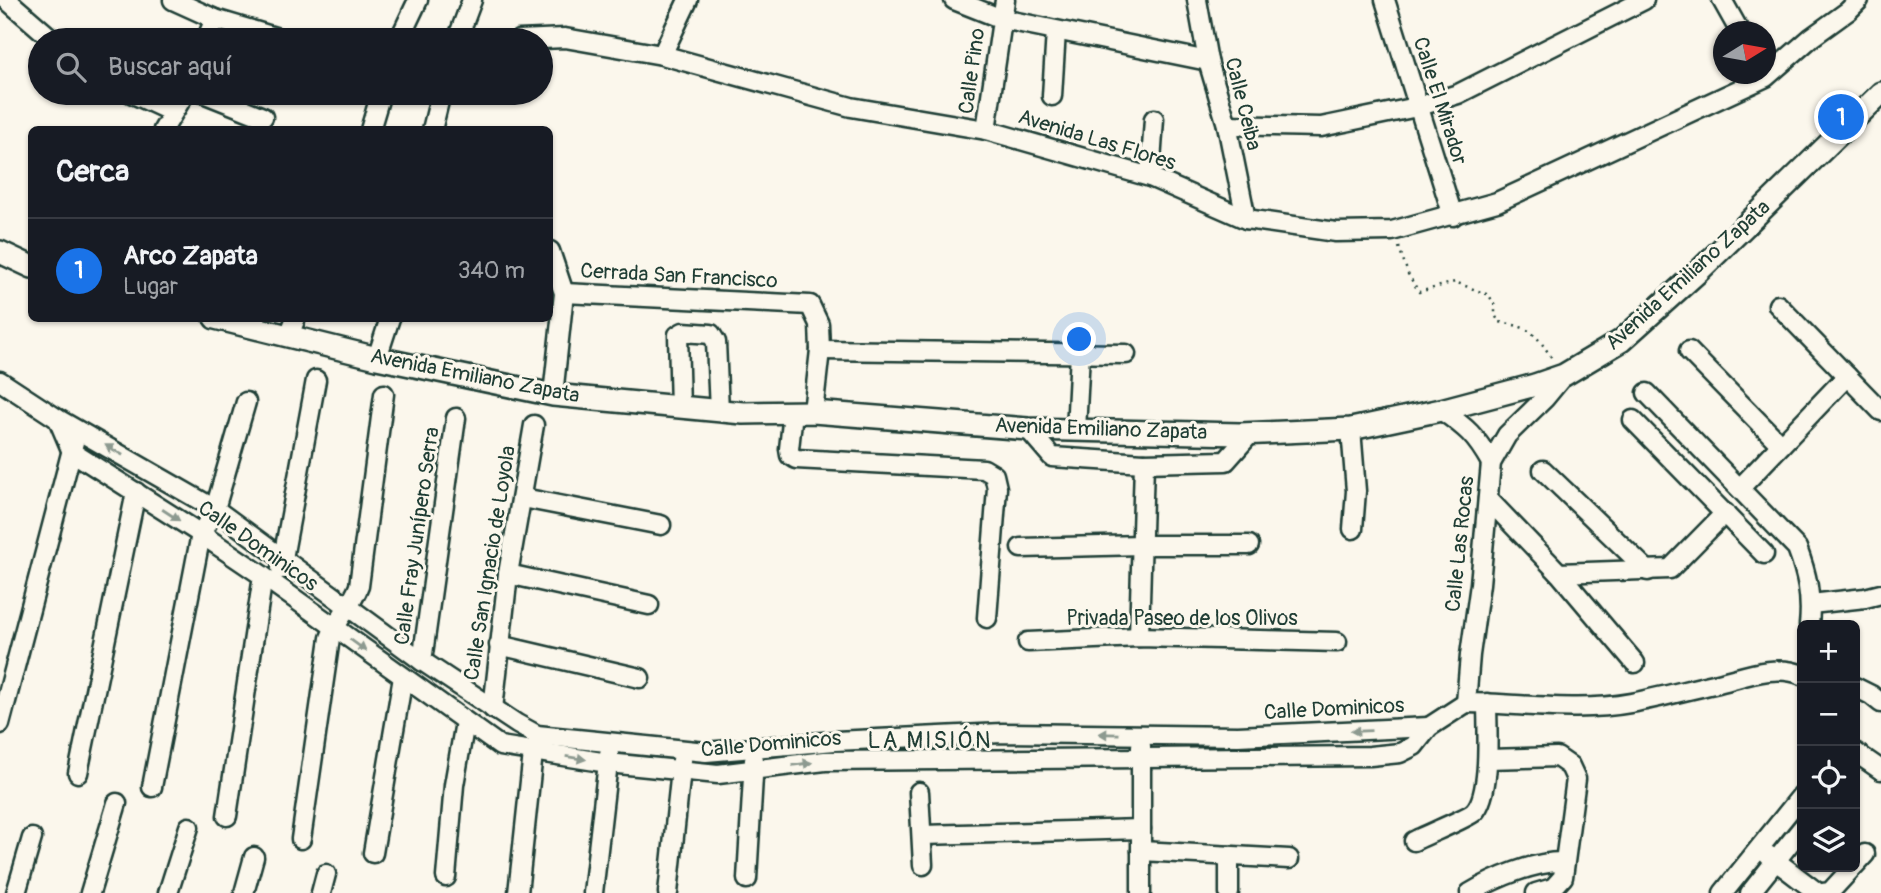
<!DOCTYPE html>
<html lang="es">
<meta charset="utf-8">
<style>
body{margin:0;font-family:Pangolin,sans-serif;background:#242831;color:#f1f3f6}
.controls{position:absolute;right:21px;bottom:21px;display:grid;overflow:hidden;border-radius:10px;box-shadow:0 2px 5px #0004}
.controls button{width:63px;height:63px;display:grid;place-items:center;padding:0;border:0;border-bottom:2px solid #363941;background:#171b24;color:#f1f3f6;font:35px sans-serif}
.compass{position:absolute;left:1713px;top:21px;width:63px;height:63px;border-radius:50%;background:#171b24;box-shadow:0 2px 5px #0004;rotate:79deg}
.you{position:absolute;left:1080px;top:340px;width:24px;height:24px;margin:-18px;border:5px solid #fff;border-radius:50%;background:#1a73e8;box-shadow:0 0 0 10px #1a73e833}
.badge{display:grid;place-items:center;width:46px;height:46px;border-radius:50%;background:#1a73e8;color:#fff;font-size:23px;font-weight:700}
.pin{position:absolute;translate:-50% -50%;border:4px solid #fff;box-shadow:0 2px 7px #0006}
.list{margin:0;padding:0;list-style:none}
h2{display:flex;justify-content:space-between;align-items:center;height:91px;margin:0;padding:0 28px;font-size:30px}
h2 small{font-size:23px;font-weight:400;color:#9ea1a6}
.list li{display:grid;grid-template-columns:46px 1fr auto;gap:21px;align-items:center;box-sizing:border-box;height:105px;padding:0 28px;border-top:2px solid #363941}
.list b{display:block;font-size:26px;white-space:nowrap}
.list p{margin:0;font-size:23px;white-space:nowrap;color:#9ea1a6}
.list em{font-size:23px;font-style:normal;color:#9ea1a6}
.icon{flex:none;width:38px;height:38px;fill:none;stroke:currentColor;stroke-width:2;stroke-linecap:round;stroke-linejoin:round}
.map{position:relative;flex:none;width:1881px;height:893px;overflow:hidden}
.search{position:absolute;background:#171b24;box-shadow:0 2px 5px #0004;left:28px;top:28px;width:525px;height:77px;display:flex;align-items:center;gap:18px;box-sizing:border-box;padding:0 24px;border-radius:38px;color:#9ea1a6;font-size:26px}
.panel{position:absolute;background:#171b24;box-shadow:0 2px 5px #0004;left:28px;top:126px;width:525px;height:196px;border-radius:10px}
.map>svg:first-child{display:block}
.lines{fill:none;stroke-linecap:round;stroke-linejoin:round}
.minor-casing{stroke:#1f3d34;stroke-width:23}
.major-casing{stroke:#1f3d34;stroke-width:26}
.path{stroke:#1f3d34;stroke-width:2.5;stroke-dasharray:2 5;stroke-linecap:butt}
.minor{stroke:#fbf7ec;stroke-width:18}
.major{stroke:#fbf7ec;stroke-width:21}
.oneway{fill:#8d9a90}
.labels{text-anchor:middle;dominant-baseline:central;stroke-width:6;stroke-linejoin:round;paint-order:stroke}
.street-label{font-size:21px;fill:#1f3d34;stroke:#fbf7ec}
.neighbourhood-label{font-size:23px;letter-spacing:2px;fill:#1f3d34;stroke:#fbf7ec}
</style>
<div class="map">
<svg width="1881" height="893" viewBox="0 0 1881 893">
<rect width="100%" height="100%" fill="#fbf7ec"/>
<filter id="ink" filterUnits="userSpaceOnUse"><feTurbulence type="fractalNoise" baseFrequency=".0143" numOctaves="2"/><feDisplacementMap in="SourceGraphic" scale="14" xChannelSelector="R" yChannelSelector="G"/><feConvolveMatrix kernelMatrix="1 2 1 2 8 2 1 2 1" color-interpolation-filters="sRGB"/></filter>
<g filter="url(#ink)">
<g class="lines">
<defs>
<g id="minor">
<polyline points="7,0 53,40"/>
<polyline points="173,0 215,19 285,40"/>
<polyline points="954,0 1002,19 1208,61"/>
<polyline points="1197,0 1208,61 1227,125 1246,219"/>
<polyline points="1385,0 1453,216"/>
<polyline points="1722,0 1740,32"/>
<polyline points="206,40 215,19"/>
<polyline points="399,40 418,0"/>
<polyline points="457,40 472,0"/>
<polyline points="519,40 565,38 662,55 851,107 986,130 1150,177 1246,219 1336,232 1392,231 1497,202 1766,77 1812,37 1848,11 1859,0"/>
<polyline points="662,55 688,0"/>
<polyline points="131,93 172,112"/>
<polyline points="203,93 263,117"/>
<polyline points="1052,96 1056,31"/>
<polyline points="1227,125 1321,127 1417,107 1458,94 1644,0"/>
<polyline points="163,130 185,93"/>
<polyline points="370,130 381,93"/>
<polyline points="432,130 441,93"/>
<polyline points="986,130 1005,0"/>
<polyline points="1150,177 1154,119"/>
<polyline points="550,251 564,293 553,395"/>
<polyline points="564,293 810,305 819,324 820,350 813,412"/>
<polyline points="1778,305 1881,411"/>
<polyline points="289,335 296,318"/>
<polyline points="820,350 1126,354"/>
<polyline points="1689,351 1781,445"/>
<polyline points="377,358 390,318"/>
<polyline points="0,381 58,419 215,509 422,661 517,724 537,735 706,752 835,741 1002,733 1238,736 1429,727"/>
<path d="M1647 393 1797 548C1807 574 1812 597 1809 625"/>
<polyline points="680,407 678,335 683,332 711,334 716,342 719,411"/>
<path d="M1441 410C1467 428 1476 436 1491 463"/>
<polyline points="793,412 789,449 790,455 796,459 984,469 994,475 997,488 987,618"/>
<polyline points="58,419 72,452 201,534 263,576 500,746 608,763 718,774 825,761 1370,756 1400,753 1414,746 1429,727 1466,703"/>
<polyline points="1633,420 1764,554"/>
<polyline points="1028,429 1052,457 1144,463 1226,461 1250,434"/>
<polyline points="1351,429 1356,491 1353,529"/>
<polyline points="1076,430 1080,353"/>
<polyline points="1543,470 1648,571"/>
<polyline points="1740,488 1847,376"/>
<polyline points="523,498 661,525"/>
<polyline points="1488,499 1559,573 1635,663"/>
<polyline points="1021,548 1142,545 1249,545"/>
<polyline points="281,569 316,380"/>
<polyline points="1559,573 1670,569 1725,513"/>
<polyline points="508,574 649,605"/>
<polyline points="1811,604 1865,598 1881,594"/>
<polyline points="1139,637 1144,463"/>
<polyline points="1028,642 1139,637 1337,642"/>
<polyline points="499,645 640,678"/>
<polyline points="422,661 456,418"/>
<polyline points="1855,687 1871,695 1881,703"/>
<polyline points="1466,703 1470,655 1480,584 1491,463 1507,435 1545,398 1564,375"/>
<path d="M1466 703C1520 703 1577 713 1631 703 1658 698 1687 690 1714 684 1741 678 1775 663 1802 675"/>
<polyline points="493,709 508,574 534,425"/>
<polyline points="0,724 74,442"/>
<polyline points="1141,746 1141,893"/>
<polyline points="1855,752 1881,770"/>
<polyline points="1488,759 1557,757 1570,766 1576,779 1563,877 1553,888 1536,893"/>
<polyline points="78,773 136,492"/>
<polyline points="152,787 201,534 215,509 246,402"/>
<polyline points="919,792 923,865"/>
<polyline points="227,816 263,576"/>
<polyline points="922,835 1141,829"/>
<path d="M301 839 330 638C337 619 352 605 359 586L384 394"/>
<path d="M1414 841C1425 835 1468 818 1474 812 1492 794 1487 727 1487 703"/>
<polyline points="1141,851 1289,859"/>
<polyline points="373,853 403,677"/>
<polyline points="1768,855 1818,893"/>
<polyline points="1229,856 1229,893"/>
<polyline points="1855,865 1865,854"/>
<polyline points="446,877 454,785 465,722"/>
<polyline points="747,879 754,760"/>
<polyline points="16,893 32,838"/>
<polyline points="90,893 117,803"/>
<polyline points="168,893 189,827"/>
<polyline points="244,893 254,857"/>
<polyline points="321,893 326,874"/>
<polyline points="518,893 533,753"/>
<polyline points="593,893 609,754"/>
<polyline points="668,893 682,760"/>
<path d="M1470 893C1495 878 1535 861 1564 862"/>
<polyline points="1723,893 1802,795"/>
<polyline points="1750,893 1802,828"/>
<polyline points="1823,893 1830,892 1853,867"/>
</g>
<g id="major">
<polyline points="0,252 32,267"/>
<polyline points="215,318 377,358 553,395 743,413 813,412 1028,429 1240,434 1351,429 1441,410 1535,385 1564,375 1621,341 1699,271 1881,93"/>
</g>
</defs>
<use href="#minor" class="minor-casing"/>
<use href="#major" class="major-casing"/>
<path class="path" d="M1399 247 1408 274 1419 292 1455 282 1489 295 1495 306V315L1499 322C1533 327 1536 335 1554 361"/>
<use href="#minor" class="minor"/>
<use href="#major" class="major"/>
</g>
<defs><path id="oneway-solid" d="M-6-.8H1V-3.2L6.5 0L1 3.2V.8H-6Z" transform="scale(1.75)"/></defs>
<g class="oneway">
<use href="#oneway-solid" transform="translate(114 450) rotate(-150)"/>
<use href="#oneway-solid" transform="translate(171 515) rotate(33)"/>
<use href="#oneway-solid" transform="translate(358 645) rotate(36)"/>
<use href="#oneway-solid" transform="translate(1361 731) rotate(178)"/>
<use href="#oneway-solid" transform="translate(1109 734) rotate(-179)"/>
<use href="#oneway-solid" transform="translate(576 758) rotate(9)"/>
<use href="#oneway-solid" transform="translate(802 764) rotate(-8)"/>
</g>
</g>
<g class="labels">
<g class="street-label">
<text transform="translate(972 71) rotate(-82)">Calle Pino</text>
<text transform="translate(1440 101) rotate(72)">Calle El Mirador</text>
<text transform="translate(1243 104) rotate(76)">Calle Ceiba</text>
<text transform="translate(1097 140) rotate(17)">Avenida Las Flores</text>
<text transform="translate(1688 275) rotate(-42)">Avenida Emiliano Zapata</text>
<text transform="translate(679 276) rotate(3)">Cerrada San Francisco</text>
<text transform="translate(475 376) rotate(11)">Avenida Emiliano Zapata</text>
<text transform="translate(1101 429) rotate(2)">Avenida Emiliano Zapata</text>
<text transform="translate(417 536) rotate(-82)">Calle Fray Junípero Serra</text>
<text transform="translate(1460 544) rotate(-84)">Calle Las Rocas</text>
<text transform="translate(258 546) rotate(35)">Calle Dominicos</text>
<text transform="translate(490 563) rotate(-81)">Calle San Ignacio de Loyola</text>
<text x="1182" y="618">Privada Paseo de los Olivos</text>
<text transform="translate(1334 709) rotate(-3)">Calle Dominicos</text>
<text transform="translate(771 744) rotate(-5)">Calle Dominicos</text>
</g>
<g class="neighbourhood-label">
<text x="930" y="740">LA MISIÓN</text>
</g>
</g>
</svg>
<div class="controls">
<button>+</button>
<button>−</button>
<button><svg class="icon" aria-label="locate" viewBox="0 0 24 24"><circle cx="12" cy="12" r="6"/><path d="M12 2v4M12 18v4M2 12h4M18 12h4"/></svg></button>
<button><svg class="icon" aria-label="layers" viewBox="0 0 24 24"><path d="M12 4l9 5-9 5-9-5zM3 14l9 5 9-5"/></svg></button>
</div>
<svg class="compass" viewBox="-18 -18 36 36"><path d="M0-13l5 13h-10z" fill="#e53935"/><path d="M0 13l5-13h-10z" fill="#9ea1a6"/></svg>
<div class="you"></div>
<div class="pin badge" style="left:1841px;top:117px">1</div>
<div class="search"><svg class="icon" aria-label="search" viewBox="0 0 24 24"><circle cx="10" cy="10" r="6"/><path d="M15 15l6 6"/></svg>Buscar aquí</div>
<section class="panel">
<h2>Cerca<small></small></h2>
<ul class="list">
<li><span class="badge">1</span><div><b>Arco Zapata</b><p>Lugar</p></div><em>340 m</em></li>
</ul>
</section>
</div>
